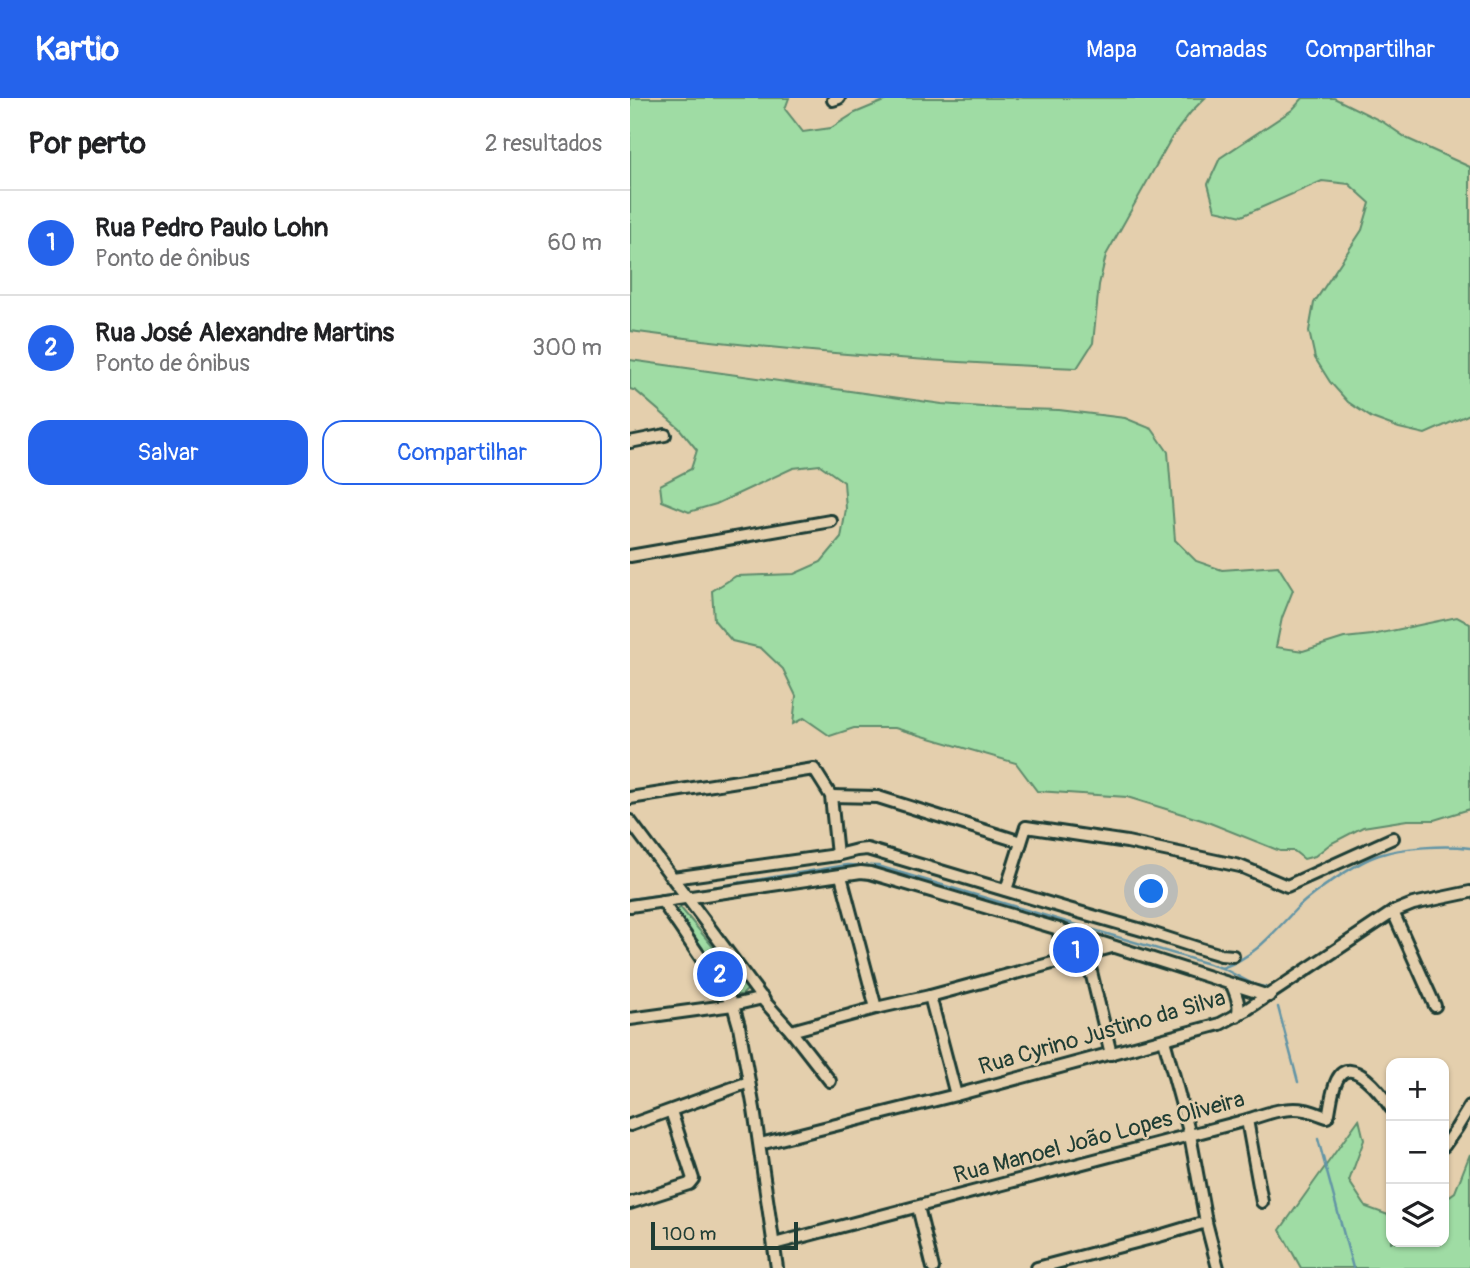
<!DOCTYPE html>
<html lang="pt">
<meta charset="utf-8">
<style>
body{margin:0;font-family:Pangolin,sans-serif;background:#f2f2f2;color:#202124}
.controls{position:absolute;right:21px;bottom:21px;display:grid;overflow:hidden;border-radius:14px;box-shadow:0 2px 5px #0004}
.controls button{width:63px;height:63px;display:grid;place-items:center;padding:0;border:0;border-bottom:2px solid #e0e0e0;background:#fff;color:#202124;font:35px sans-serif}
.scale{position:absolute;left:21px;bottom:18px;width:147px;box-sizing:border-box;padding-left:7px;border:4px solid #1f3d34;border-top:0;font-size:19px;line-height:24px;white-space:nowrap;color:#1f3d34;-webkit-text-stroke:5px #e4cfad;paint-order:stroke}
.you{position:absolute;left:522px;top:794px;width:24px;height:24px;margin:-18px;border:5px solid #fff;border-radius:50%;background:#1a73e8;box-shadow:0 0 0 10px #1a73e833}
.badge{display:grid;place-items:center;width:46px;height:46px;border-radius:50%;background:#2563eb;color:#fff;font-size:23px;font-weight:700}
.pin{position:absolute;translate:-50% -50%;border:4px solid #fff;box-shadow:0 2px 7px #0006}
.list{margin:0;padding:0;list-style:none}
h2{display:flex;justify-content:space-between;align-items:center;height:91px;margin:0;padding:0 28px;font-size:30px}
h2 small{font-size:23px;font-weight:400;color:#757577}
.list li{display:grid;grid-template-columns:46px 1fr auto;gap:21px;align-items:center;box-sizing:border-box;height:105px;padding:0 28px;border-top:2px solid #e0e0e0}
.list b{display:block;font-size:26px;white-space:nowrap}
.list p{margin:0;font-size:23px;white-space:nowrap;color:#757577}
.list em{font-size:23px;font-style:normal;color:#757577}
.actions{display:flex;gap:14px;padding:21px 28px}
.actions a{flex:1;padding:16px 0;border:2px solid #2563eb;border-radius:21px;text-align:center;font-size:24px;color:#2563eb}
.actions .main{background:#2563eb;color:#fff}
.icon{flex:none;width:38px;height:38px;fill:none;stroke:currentColor;stroke-width:2;stroke-linecap:round;stroke-linejoin:round}
.map{position:relative;flex:none;width:840px;height:1170px;overflow:hidden}
header{display:flex;align-items:center;gap:42px;box-sizing:border-box;height:98px;padding:0 35px;background:#2563eb;color:#fff}
header strong{font-size:33px}
nav{display:flex;gap:38px;margin-inline-start:auto;font-size:24px}
main{display:flex}
aside{flex:1;background:#fff}
.map>svg:first-child{display:block}
.green{fill:#9fdca4;stroke:#5f8c6c;stroke-width:2}
.lines{fill:none;stroke-linecap:round;stroke-linejoin:round}
.stream{stroke:#6395a6;stroke-width:2.5}
.minor-casing{stroke:#1f3d34;stroke-width:16}
.minor{stroke:#e4cfad;stroke-width:10}
.labels{text-anchor:middle;dominant-baseline:central;stroke-width:5;stroke-linejoin:round;paint-order:stroke}
.street-label{font-size:23px;fill:#1f3d34;stroke:#e4cfad}
</style>
<header>
<strong>Kartio</strong>
<nav><a>Mapa</a><a>Camadas</a><a>Compartilhar</a></nav>
</header>
<main>
<aside>
<h2>Por perto<small>2 resultados</small></h2>
<ul class="list">
<li><span class="badge">1</span><div><b>Rua Pedro Paulo Lohn</b><p>Ponto de ônibus</p></div><em>60 m</em></li>
<li><span class="badge">2</span><div><b>Rua José Alexandre Martins</b><p>Ponto de ônibus</p></div><em>300 m</em></li>
</ul>
<div class="actions"><a class="main">Salvar</a><a>Compartilhar</a></div>
</aside>
<div class="map">
<svg width="840" height="1170" viewBox="0 0 840 1170">
<rect width="100%" height="100%" fill="#e4cfad"/>
<filter id="ink" filterUnits="userSpaceOnUse"><feTurbulence type="fractalNoise" baseFrequency=".0143" numOctaves="2"/><feDisplacementMap in="SourceGraphic" scale="14" xChannelSelector="R" yChannelSelector="G"/><feConvolveMatrix kernelMatrix="1 2 1 2 8 2 1 2 1" color-interpolation-filters="sRGB"/></filter>
<g filter="url(#ink)">
<g class="green">
<path d="M0 0H159L155 11 173 34 201 30 225 15 261 0H575L561 14 542 39 476 157 469 187 463 245 447 270C298 264 149 253 0 233Z"/>
<polygon points="673,0 704,0 753,24 778,41 840,69 840,316 795,336 769,330 742,320 718,304 700,284 685,260 679,233 684,205 732,132 740,105 719,86 692,83 612,118 585,112 578,86 590,60 662,12"/>
<polygon points="0,262 312,306 366,310 429,312 495,320 522,331 538,354 545,442 566,463 592,472 648,468 663,492 652,520 646,549 673,553 714,540 742,537 827,519 840,526 840,711 804,722 777,722 733,729 700,746 685,758 674,761 664,753 650,753 575,723 497,699 407,693 386,665 265,630 224,630 200,638 174,620 163,626 166,598 153,571 131,550 102,543 84,522 82,493 106,478 164,476 191,464 211,440 216,411 214,384 190,367 163,370 86,406 59,414 32,403 30,387 61,371 67,352 49,330 6,293 0,291"/>
<polygon points="50,809 118,891 112,897 104,897 94,873 76,855 46,815"/>
<polygon points="729,1021 734,1042 719,1083 736,1109 761,1118 761,1144 814,1144 814,1102 825,1094 840,1056 840,1170 671,1170 650,1132"/>
</g>
<g class="lines">
<g class="stream">
<polyline points="59,793 217,767 248,768 592,870 625,887 635,889"/>
<polyline points="0,801 43,795"/>
<path d="M592 870C626 858 643 835 667 810 684 794 727 764 749 757 772 749 816 747 840 750"/>
<polyline points="648,909 668,984"/>
<polyline points="688,1041 723,1170"/>
</g>
<defs>
<g id="minor">
<polyline points="203,2 209,0"/>
<polyline points="0,344 35,337"/>
<polyline points="0,458 201,423"/>
<polyline points="201,698 248,699 391,744"/>
<polyline points="0,700 184,671 201,698 207,757"/>
<polyline points="0,723 135,904 161,933 200,983"/>
<polyline points="211,778 246,910"/>
<polyline points="43,780 207,757 227,752 237,751 435,810 512,832 571,851 591,857 603,858"/>
<polyline points="376,792 396,729 497,744 610,768 657,788 763,740"/>
<polyline points="32,803 103,907 109,928 124,1011 147,1170"/>
<polyline points="0,808 231,774 240,775 429,831 639,898"/>
<polyline points="763,814 805,908"/>
<polyline points="429,831 431,862"/>
<polyline points="455,849 481,956"/>
<path d="M602 887C606 897 611 907 607 918"/>
<polyline points="300,898 326,997"/>
<polyline points="0,921 103,907 133,900"/>
<polyline points="161,933 246,910 300,898 482,849"/>
<polyline points="534,942 560,1037 576,1124 588,1170"/>
<polyline points="617,1022 632,1104"/>
<polyline points="0,1027 119,984"/>
<polyline points="130,1046 326,997 590,926 616,912 763,814 783,806 840,794"/>
<polyline points="814,1048 826,1031 840,1008"/>
<polyline points="0,1105 59,1086 63,1081 41,1013"/>
<polyline points="288,1109 303,1170"/>
<path d="M144 1146 617 1022C635 1016 656 1008 675 1012 682 1013 690 1017 697 1019L699 1015C701 1005 702 992 707 982 721 954 753 998 761 1010"/>
<polyline points="407,1170 529,1138 576,1124"/>
</g>
</defs>
<use href="#minor" class="minor-casing"/>
<use href="#minor" class="minor"/>
</g>
</g>
<g class="labels">
<g class="street-label">
<text transform="translate(472 934) rotate(-16)">Rua Cyrino Justino da Silva</text>
<text transform="translate(469 1039) rotate(-15)">Rua Manoel João Lopes Oliveira</text>
</g>
</g>
</svg>
<div class="controls">
<button>+</button>
<button>−</button>
<button><svg class="icon" aria-label="layers" viewBox="0 0 24 24"><path d="M12 4l9 5-9 5-9-5zM3 14l9 5 9-5"/></svg></button>
</div>
<div class="scale">100 m</div>
<div class="you"></div>
<div class="pin badge" style="left:446px;top:852px">1</div>
<div class="pin badge" style="left:90px;top:876px">2</div>
</div>
</main>
